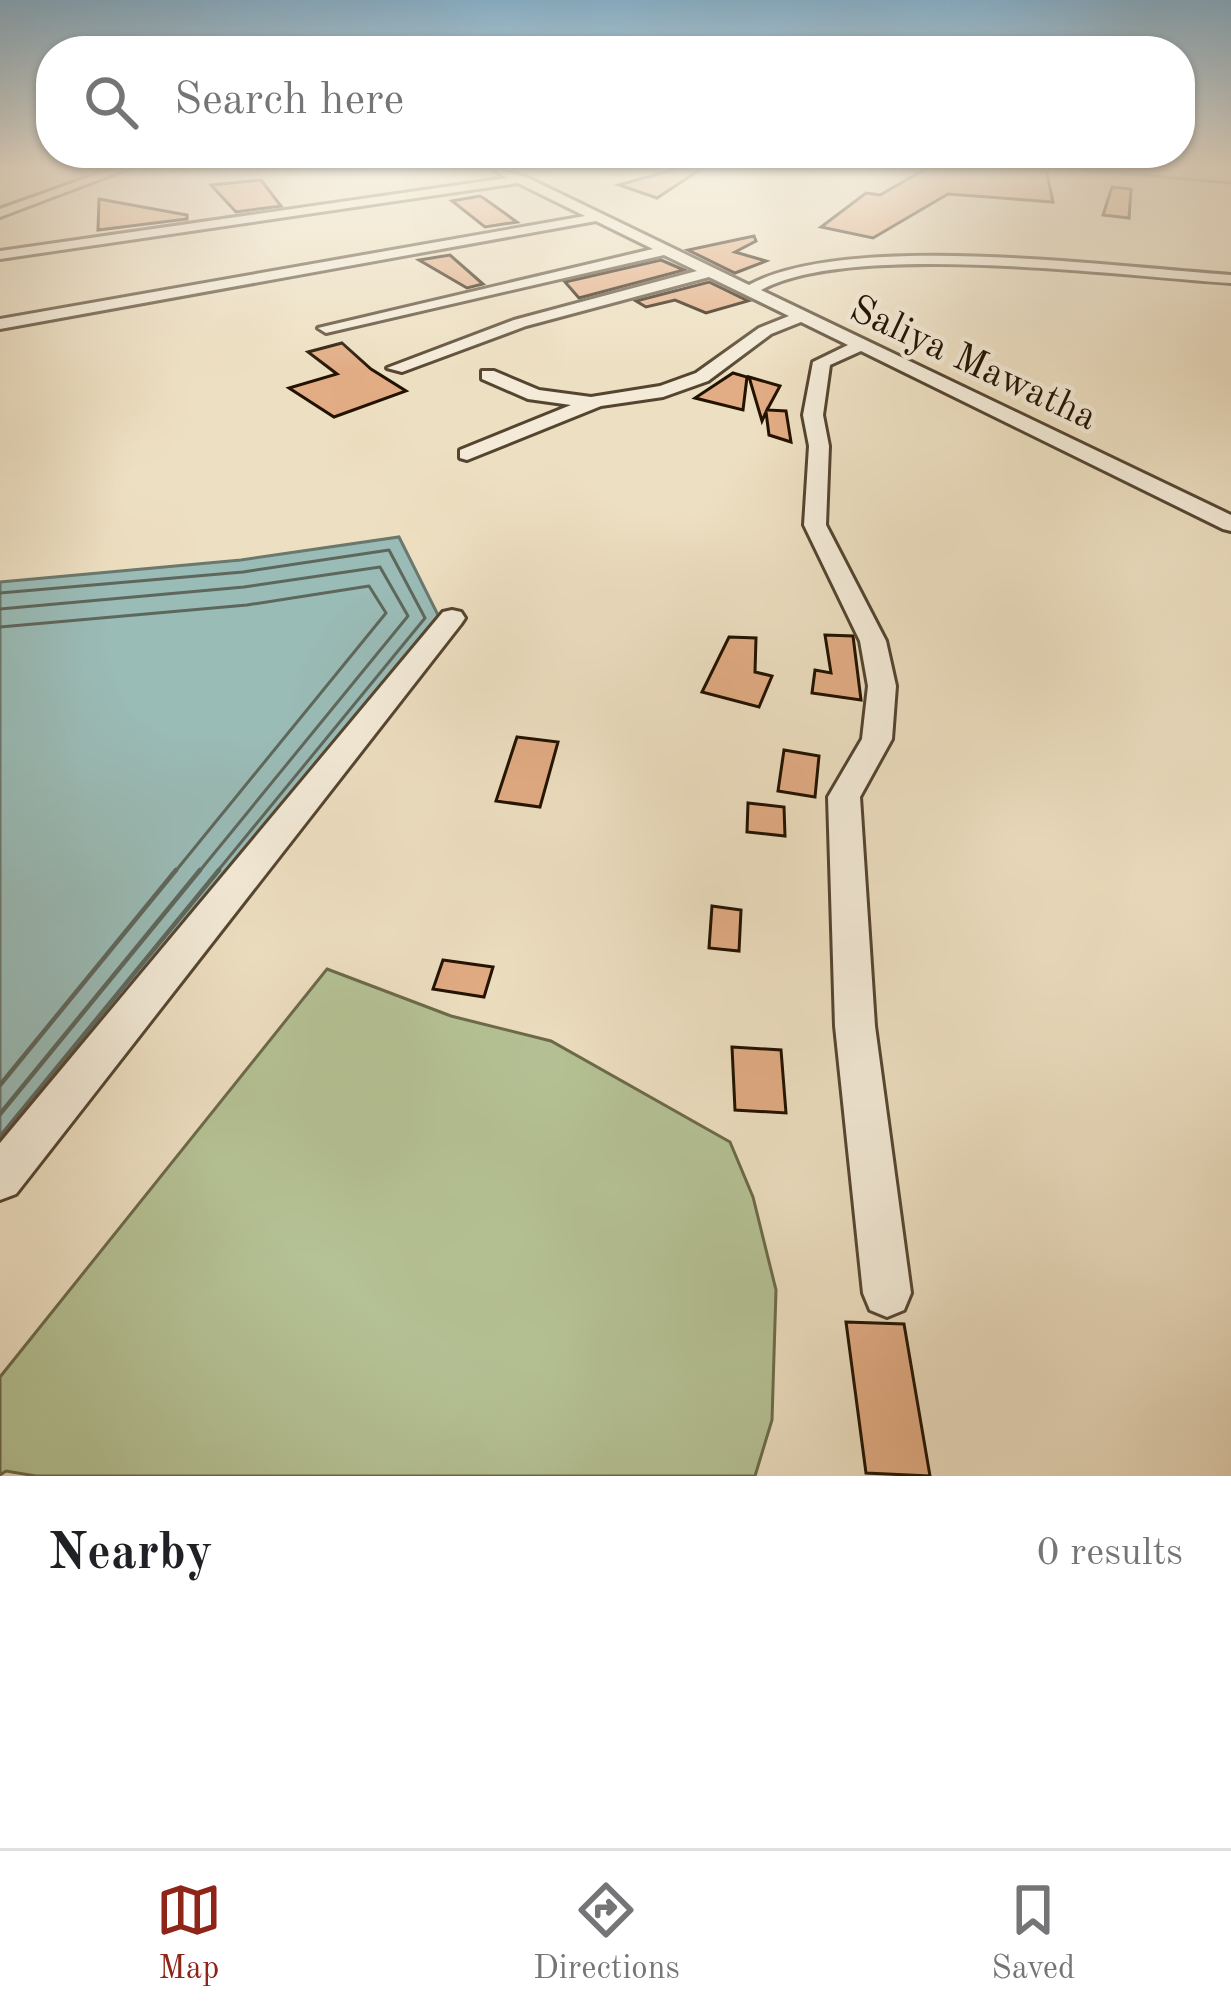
<!DOCTYPE html>
<style>
body{margin:0;font-family:"Old Standard TT",serif;background:#f6f6f6;color:#202124}
.list{margin:0;padding:0;list-style:none}
h2{display:flex;justify-content:space-between;align-items:center;height:156px;margin:0;padding:0 48px;font-size:51px}
h2 small{font-size:39px;font-weight:400;color:#757577}
.icon{flex:none;width:66px;height:66px;fill:none;stroke:currentColor;stroke-width:2;stroke-linecap:round;stroke-linejoin:round}
.map{position:relative;flex:none;width:1231px;height:1476px;overflow:hidden}
.search{position:absolute;background:#fff;box-shadow:0 3px 9px #0004;left:36px;right:36px;top:36px;height:132px;display:flex;align-items:center;gap:30px;box-sizing:border-box;padding:0 42px;border-radius:48px;color:#757577;font-size:45px}
.sheet{height:372px;background:#fff}
nav{display:flex;justify-content:space-around;align-items:center;box-sizing:border-box;height:168px;border-top:3px solid #e0e0e0;background:#fff;font-size:33px;color:#757577}
nav a{display:grid;justify-items:center;gap:6px}
nav .on{color:#8f2418}
.map>svg:first-child{display:block}
.green{fill:#b5c295;stroke:#6c6a4a;stroke-width:3}
.water{fill:#9abcb7;stroke:#6a786e;stroke-width:3}
.lines{fill:none;stroke-linecap:round;stroke-linejoin:round}
.shore-far1{stroke:#5e675c;stroke-width:3}
.shore{stroke:#5e675c;stroke-width:4.5}
.stream{stroke:#6a786e;stroke-width:3}
.building{fill:#e2ac84;stroke:#221200;stroke-width:3}
.minor-casing{stroke:#554530;stroke-width:6}
.minor{fill:#f3ead7;fill-rule:evenodd}
.labels{text-anchor:middle;dominant-baseline:central;stroke-width:9;stroke-linejoin:round;paint-order:stroke}
.far-street-label{font-size:39px;fill:#221200;stroke:#f3ead7}
</style>
<div class="map">
<svg width="1231" height="1476" viewBox="0 0 1231 1476">
<rect width="100%" height="100%" fill="#eddfc1"/>
<filter id="stains"><feTurbulence type="fractalNoise" baseFrequency=".00167" numOctaves="4"/><feColorMatrix values="0 0 0 0 .2 0 0 0 0 .09 0 0 0 0 .02 0 0 0 .5 -.17"/></filter>
<radialGradient id="worn" r=".72"><stop offset=".6" stop-color="#630" stop-opacity="0"/><stop offset="1" stop-color="#630" stop-opacity=".3"/></radialGradient>
<polygon class="green" points="327,969 451,1016 551,1041 730,1142 753,1197 776,1290 772,1420 755,1476 36,1476 6,1471 0,1475 0,1377"/>
<polygon class="water" points="399,537 441,621 0,1156 0,582 241,560"/>
<g class="lines">
<g class="shore-far1">
<polyline points="0,593 243,572 389,550 425,618 216,873"/>
<polyline points="0,609 244,587 380,567 408,616 198,873"/>
<polyline points="0,627 247,605 369,586 386,613 174,873"/>
</g>
<g class="shore">
<polyline points="0,1085 176,870"/>
<polyline points="0,1114 200,870"/>
<polyline points="0,1137 219,870"/>
</g>
<g class="stream">
<polyline points="1050,167 1231,183"/>
<polyline points="0,207 115,167"/>
</g>
</g>
<g class="building">
<polygon points="683,167 704,167 657,198 619,185"/>
<polygon points="929,167 1046,169 1053,202 948,194 873,238 821,227 866,193 880,195"/>
<polygon points="261,180 281,206 236,212 211,185"/>
<polygon points="1112,187 1131,189 1129,218 1103,215"/>
<polygon points="480,196 485,199 517,222 485,227 452,201"/>
<polygon points="99,199 187,215 187,219 98,230"/>
<polygon points="754,236 756,241 735,252 766,261 735,273 688,250"/>
<polygon points="450,255 483,284 467,288 419,260"/>
<polygon points="661,260 684,270 579,298 565,282"/>
<polygon points="709,282 748,301 706,313 675,300 646,307 636,301"/>
<polygon points="342,343 371,369 406,391 334,417 289,388 337,374 308,352"/>
<polygon points="733,373 747,377 743,410 695,398"/>
<polygon points="749,377 780,386 767,410 786,411 791,442 769,435 766,412 762,421"/>
<polygon points="825,635 853,636 861,700 812,693 815,670 831,673"/>
<polygon points="729,637 756,638 755,672 772,676 759,707 702,692"/>
<polygon points="517,737 558,742 540,807 496,801"/>
<polygon points="784,750 819,756 815,797 778,791"/>
<polygon points="748,803 784,807 785,836 747,832"/>
<polygon points="712,906 741,910 739,951 709,948"/>
<polygon points="443,960 493,967 484,997 433,989"/>
<polygon points="732,1047 781,1050 786,1113 735,1110"/>
<polygon points="846,1322 904,1324 930,1476 866,1473"/>
</g>
<g class="lines">
<defs>
<g id="minor">
<polygon points="117,167 132,167 0,217 0,209"/>
<path d="M489 167 526 177 749 285C848 231 1114 267 1231 275V283C1122 276 850 240 761 290L1231 515V531L1223 529 861 351 830 365 823 415 829 446 826 525 886 641 896 686 892 739 860 797 875 1026 911 1293 904 1310 887 1317 870 1310 863 1293 835 1026 828 797 862 739 868 686 860 641 804 525 809 446 803 415 813 362 848 345 801 322 771 334 708 381 663 397 601 406 467 460 460 458V450L571 405 528 399 482 379V371H494L539 390 591 397 660 386 696 373 759 328 789 316 709 277 526 326 402 372 387 368 514 320 697 271 664 255 326 333 318 328 653 249 596 221 0 329V319L585 216 518 183 0 259V251L507 178Z"/>
<polygon points="452,610 461,612 465,618 461,624 16,1194 0,1200 0,1143 443,612"/>
</g>
</defs>
<use href="#minor" class="minor-casing"/>
<use href="#minor" class="minor"/>
</g>
<linearGradient id="sky" x2="0" y2="1"><stop stop-color="#89b7d4"/><stop offset="0.45" stop-color="#f7f1e3"/><stop offset="1" stop-color="#f7f1e3" stop-opacity="0"/></linearGradient>
<rect width="1231" height="373" fill="url(#sky)"/>
<g class="labels">
<g class="far-street-label">
<text transform="translate(973 364) rotate(25)">Saliya Mawatha</text>
</g>
</g>
<rect width="100%" height="100%" filter="url(#stains)"/>
<rect width="100%" height="100%" fill="url(#worn)"/>
</svg>
<div class="search"><svg class="icon" aria-label="search" viewBox="0 0 24 24"><circle cx="10" cy="10" r="6"/><path d="M15 15l6 6"/></svg>Search here</div>
</div>
<section class="sheet">
<h2>Nearby<small>0 results</small></h2>
<ul class="list">
</ul>
</section>
<nav>
<a class="on"><svg class="icon" aria-label="map" viewBox="0 0 24 24"><path d="M3 6l6-2 6 2 6-2v14l-6 2-6-2-6 2zM9 4v14M15 6v14"/></svg>Map</a>
<a><svg class="icon" aria-label="directions" viewBox="0 0 24 24"><path d="M12 3l9 9-9 9-9-9zM9 14v-3h6M13 9l2 2-2 2"/></svg>Directions</a>
<a><svg class="icon" aria-label="saved" viewBox="0 0 24 24"><path d="M7 4h10v16l-5-4-5 4z"/></svg>Saved</a>
</nav>
